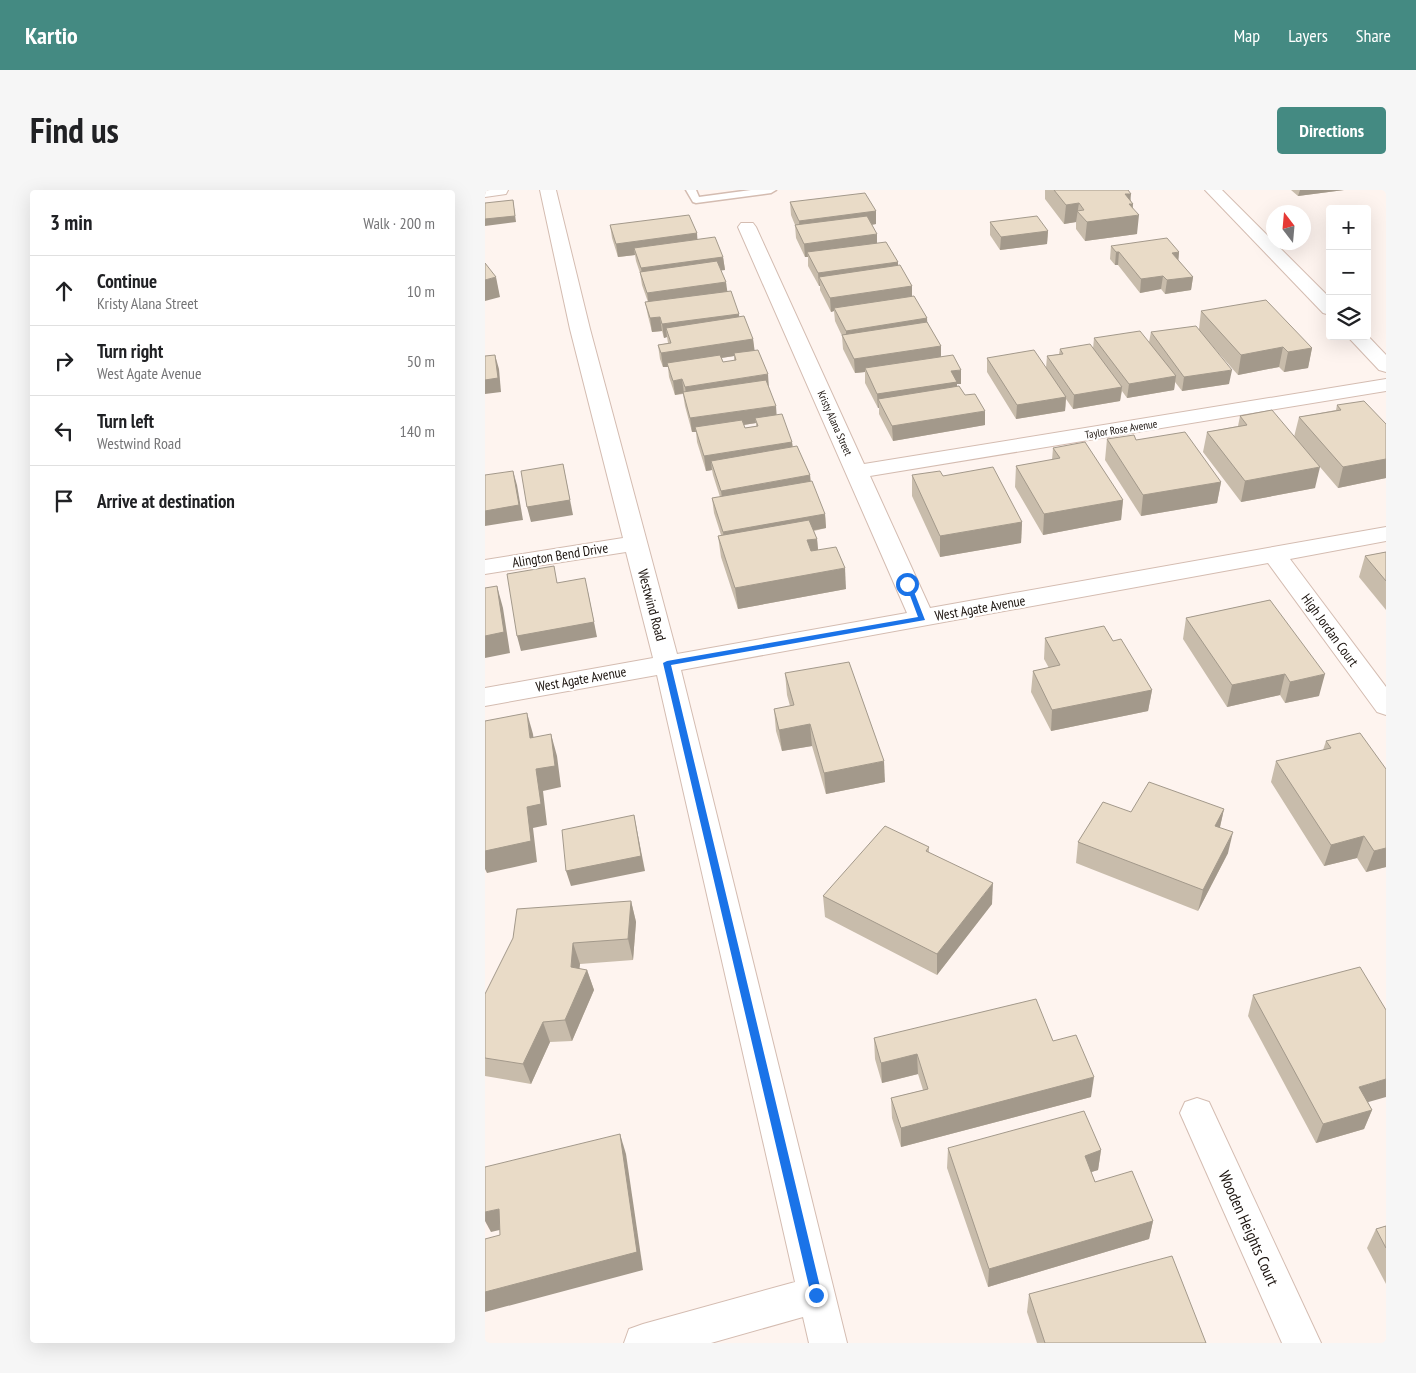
<!DOCTYPE html>
<meta charset="utf-8">
<style>
body{margin:0;font-family:"PT Sans Narrow",sans-serif;background:#f6f6f6;color:#202124}
.controls{position:absolute;right:15px;top:15px;display:grid;overflow:hidden;border-radius:5px;box-shadow:0 5px 20px #0002}
.controls button{width:45px;height:45px;display:grid;place-items:center;padding:0;border:0;border-bottom:1px solid #e0e0e0;background:#fff;color:#202124;font:25px sans-serif}
.compass{position:absolute;left:781px;top:15px;width:45px;height:45px;border-radius:50%;background:#fff;box-shadow:0 5px 20px #0002;rotate:344deg}
.stop{position:absolute;width:15px;height:15px;margin:-11px;border:4px solid #1a73e8;border-radius:50%;background:#fff}
.stop.end{background:#1a73e8;border-color:#fff;box-shadow:0 1px 5px #0008}
.list{margin:0;padding:0;list-style:none}
h2{display:flex;justify-content:space-between;align-items:center;height:65px;margin:0;padding:0 20px;font-size:21px}
h2 small{font-size:16px;font-weight:400;color:#757577}
.list li{display:grid;grid-template-columns:32px 1fr auto;gap:15px;align-items:center;box-sizing:border-box;height:70px;padding:0 20px;border-top:1px solid #e0e0e0}
.list b{display:block;font-size:19px;white-space:nowrap}
.list p{margin:0;font-size:16px;white-space:nowrap;color:#757577}
.list em{font-size:16px;font-style:normal;color:#757577}
.icon{flex:none;width:28px;height:28px;fill:none;stroke:currentColor;stroke-width:2;stroke-linecap:round;stroke-linejoin:round}
.map{position:relative;flex:none;width:901px;height:1153px;overflow:hidden;border-radius:5px}
header{display:flex;align-items:center;gap:30px;box-sizing:border-box;height:70px;padding:0 25px;background:#448a82;color:#fff}
header strong{font-size:24px}
nav{display:flex;gap:28px;margin-inline-start:auto;font-size:18px}
.intro{display:flex;align-items:center;justify-content:space-between;box-sizing:border-box;height:120px;padding:0 30px}
h1{margin:0;font-size:35px}
.button{padding:12px 22px;border-radius:5px;background:#448a82;color:#fff;font-size:18px;font-weight:700}
main{display:flex;gap:30px;padding:0 30px}
aside{flex:1;background:#fff;border-radius:5px;box-shadow:0 5px 20px #0002}
.map>svg:first-child{display:block}
.lines{fill:none;stroke-linecap:round;stroke-linejoin:round}
.service-casing{stroke:#d4bcb1;stroke-width:3}
.minor-casing{stroke:#d4bcb1;stroke-width:2}
.tertiary-casing{stroke:#d4bcb1;stroke-width:2}
.service{fill:#fff;fill-rule:evenodd}
.minor{fill:#fff;fill-rule:evenodd}
.tertiary{fill:#fff;fill-rule:evenodd}
.wall{fill:#c8bcab;fill-rule:evenodd}
.shaded-wall{fill:#a3998b}
.building{fill:#e9dbc7;stroke:#a3998b}
.route{fill:#1a73e8}
.labels{text-anchor:middle;dominant-baseline:central;stroke-width:4.5;stroke-linejoin:round;paint-order:stroke}
.far-street-label{font-size:11px;fill:#1b130e;stroke:#fff}
.street-label{font-size:14px;fill:#1b130e;stroke:#fff}
.near-street-label{font-size:16px;fill:#1b130e;stroke:#fff}
</style>
<header>
<strong>Kartio</strong>
<nav><a>Map</a><a>Layers</a><a>Share</a></nav>
</header>
<div class="intro"><h1>Find us</h1><a class="button">Directions</a></div>
<main>
<aside>
<h2>3 min<small>Walk · 200 m</small></h2>
<ul class="list">
<li><svg class="icon" aria-label="ahead" viewBox="0 0 24 24"><path d="M12 20V5M6 11l6-6 6 6"/></svg><div><b>Continue</b><p>Kristy Alana Street</p></div><em>10 m</em></li>
<li><svg class="icon" aria-label="right" viewBox="0 0 24 24"><path d="M7 20v-9h11M14 6l5 5-5 5"/></svg><div><b>Turn right</b><p>West Agate Avenue</p></div><em>50 m</em></li>
<li><svg class="icon" aria-label="left" viewBox="0 0 24 24"><path d="M17 20v-9H6M10 6l-5 5 5 5"/></svg><div><b>Turn left</b><p>Westwind Road</p></div><em>140 m</em></li>
<li><svg class="icon" aria-label="arrive" viewBox="0 0 24 24"><path d="M6 21V4h12l-3 4 3 4H6"/></svg><div><b>Arrive at destination</b></div></li>
</ul>
</aside>
<div class="map">
<svg width="901" height="1153" viewBox="0 0 901 1153">
<rect width="100%" height="100%" fill="#fef4ef"/>
<g class="lines">
<defs>
<polygon id="service" points="201,0 211,0 214,7 266,0 291,0 286,3 211,13 208,12"/>
<g id="minor">
<polygon points="0,0 23,0 21,4 0,7"/>
<polygon points="55,0 71,0 105,139 192,464 422,423 253,37 256,33 268,33 271,37 379,274 901,189 901,201 385,286 445,418 901,337 901,351 805,369 901,497 901,525 892,522 783,373 196,480 362,1153 324,1153 318,1127 226,1153 139,1153 144,1139 158,1134 310,1092 172,485 0,516 0,498 168,468 141,362 0,384 0,370 138,348 85,139"/>
<polygon points="712,908 724,912 836,1153 797,1153 695,923 700,912"/>
</g>
<g id="tertiary">
<polygon points="720,0 737,0 845,108 845,125 838,123"/>
<polygon points="882,145 901,165 901,182 894,180 862,146"/>
</g>
</defs>
<use href="#service" class="service-casing"/>
<use href="#minor" class="minor-casing"/>
<use href="#tertiary" class="tertiary-casing"/>
<use href="#service" class="service"/>
<use href="#minor" class="minor"/>
<use href="#tertiary" class="tertiary"/>
</g>
<g class="wall">
<polygon points="560,0 643,0 648,18 652,44 600,51 591,39 591,32 579,34 560,9"/>
<polygon points="806,0 859,0 813,6"/>
<polygon points="305,12 391,21 391,34 387,35 392,53 413,72 413,76 427,96 427,106 442,128 442,133 456,156 456,167 476,194 472,194 472,196 480,205 500,235 408,251 394,224 394,218 393,218 380,193 380,182 370,183 358,159 357,146 350,131 349,121 346,122 335,100 335,96 334,96 323,76 323,67 320,67 311,48 310,35 306,25"/>
<polygon points="505,32 563,41 562,54 515,60 505,45"/>
<path d="M125 35 212 43V49L238 67 240 80H236L242 102 254 124V127L268 149 269 160 284 199 291 225 307 252 308 257 325 285 326 292 340 324 341 338 329 341 332 349 333 360 361 399 253 419 236 367 233 346 236 345 229 323 227 308 235 307 228 285 227 280 221 281 212 252 211 242H207L200 216 198 204 190 205 184 187 183 177H178L175 169 173 155 183 153 182 147 179 148 177 141 167 142 163 126 160 112H163L157 95 155 83 151 71 150 65 133 67 127 48ZM249 166V171L238 172 237 168ZM271 233V236L260 238 259 235Z"/>
<polygon points="626,56 694,62 693,70 708,87 706,100 680,104 676,99 655,103 633,75 630,75 625,69"/>
<polygon points="716,121 827,158 823,178 799,182 794,177 753,185 723,151 744,194 697,201 690,192 689,200 642,208 637,201 635,211 588,219 581,209 580,221 531,229 502,182 502,168 561,178 562,166 574,164 575,159 608,159 609,148 664,152 666,142 714,139"/>
<polygon points="852,215 901,234 901,288 853,298 817,256 830,298 756,312 718,262 722,242 753,236 755,226 809,247 814,227 851,220"/>
<polygon points="622,249 651,250 736,292 732,313 656,326 620,270"/>
<polygon points="568,258 638,310 636,330 558,345 530,297 531,276 567,270"/>
<polygon points="427,285 458,286 537,332 536,353 455,367 427,306"/>
<polygon points="901,362 901,420 874,387 880,366"/>
<polygon points="785,410 834,506 800,513 795,505 742,517 698,449 701,428"/>
<polygon points="560,448 628,451 667,500 663,521 566,541 546,502 548,481 564,478 559,469"/>
<polygon points="300,483 400,592 341,604 327,556 297,561 291,541 289,519 305,516 302,505"/>
<polygon points="841,551 901,579 901,677 881,682 872,668 839,676 786,592 791,571 838,560"/>
<polygon points="739,619 735,637 743,663 713,721 591,673 593,652 646,622"/>
<polygon points="444,657 444,662 507,714 452,785 340,727 338,706"/>
<polygon points="146,711 151,732 148,770 95,774 94,779 102,780 109,800 87,851 65,852 46,894 0,886 0,804"/>
<polygon points="768,805 883,912 887,920 879,939 831,953 763,826"/>
<polygon points="389,848 568,851 606,907 416,957 407,928 406,908 438,900 433,884 397,893 390,869"/>
<polygon points="463,958 616,960 613,980 606,982 610,992 668,1031 664,1049 503,1097 462,978"/>
<polygon points="901,1036 901,1094 882,1058 891,1039"/>
<polygon points="544,1104 721,1153 552,1153 542,1122"/>
</g>
<g class="shaded-wall">
<polygon points="815,0 859,0 813,6"/>
<polygon points="640,4 646,4 645,14 648,14 647,26 654,25 652,44 600,51 602,32"/>
<polygon points="28,10 31,32 0,36 0,29"/>
<polygon points="594,13 591,32 579,34 581,15"/>
<polygon points="391,21 391,34 315,44 314,31"/>
<polygon points="563,41 562,54 515,60 516,47"/>
<polygon points="212,43 213,57 149,58 150,65 133,67 131,54"/>
<polygon points="392,44 392,58 322,62 323,67 320,67 319,54"/>
<polygon points="631,62 634,62 633,75 630,75"/>
<polygon points="694,62 693,75 687,63"/>
<polygon points="238,67 240,80 158,91 156,78"/>
<polygon points="413,72 413,85 334,87 335,96 334,96 333,83"/>
<polygon points="678,86 676,99 655,103 656,89"/>
<polygon points="11,87 15,107 0,111 0,90"/>
<polygon points="708,87 706,100 680,104 682,90"/>
<polygon points="241,92 243,106 164,117 162,103"/>
<polygon points="427,96 427,110 349,118 349,121 346,122 345,108"/>
<polygon points="254,124 255,137 181,138 182,147 179,148 177,134"/>
<polygon points="175,127 177,141 167,142 165,128"/>
<polygon points="442,128 443,142 361,154 361,141"/>
<polygon points="268,149 270,163 249,163 249,166 183,176 182,173 183,177 178,177 176,163"/>
<polygon points="456,156 456,170 380,178 380,182 370,183 369,169"/>
<polygon points="798,157 794,177 753,185 756,165"/>
<polygon points="827,158 823,178 799,182 803,162"/>
<polygon points="10,165 14,179 16,202 0,204 0,190"/>
<polygon points="476,180 476,194 472,194 472,206 393,209 394,218 393,218 392,204 466,181"/>
<polygon points="747,180 744,194 697,201 699,187"/>
<polygon points="283,184 284,199 202,212 200,197"/>
<polygon points="691,186 689,200 642,208 644,194"/>
<polygon points="197,189 199,203 190,205 188,191"/>
<polygon points="637,197 635,211 588,219 589,205"/>
<polygon points="581,207 580,221 531,229 532,215"/>
<polygon points="291,216 292,230 270,228 271,233 212,242 210,237 211,242 207,242 205,228"/>
<polygon points="500,221 500,235 408,251 407,236"/>
<polygon points="307,252 308,267 226,271 227,280 221,281 219,266"/>
<polygon points="901,269 901,288 853,298 858,277"/>
<polygon points="78,274 88,325 46,332 42,317"/>
<polygon points="835,277 830,298 756,312 760,291"/>
<polygon points="28,281 32,295 38,330 0,336 0,321"/>
<polygon points="325,285 326,300 238,315 236,301"/>
<polygon points="736,292 732,313 656,326 658,305"/>
<polygon points="638,310 636,330 558,345 559,324"/>
<polygon points="340,324 341,338 240,356 238,342"/>
<polygon points="537,332 536,353 455,367 455,346"/>
<polygon points="332,349 334,370 324,371 322,350"/>
<polygon points="360,378 361,399 253,419 250,398"/>
<polygon points="12,396 18,418 25,463 0,468 0,446"/>
<polygon points="103,402 112,447 36,461 32,446"/>
<polygon points="800,484 795,505 742,517 747,495"/>
<polygon points="840,484 834,506 800,513 805,492"/>
<polygon points="667,500 663,521 566,541 567,520"/>
<polygon points="42,523 48,544 51,570 45,548"/>
<polygon points="325,534 327,556 297,561 294,540"/>
<polygon points="66,544 72,566 76,597 58,601 62,635 48,638 52,672 2,683 0,679 0,661 42,617 51,579"/>
<polygon points="399,571 400,592 341,604 339,583"/>
<polygon points="739,619 734,641 730,636"/>
<polygon points="149,625 160,681 86,696 81,681"/>
<polygon points="748,642 743,663 713,721 718,700"/>
<polygon points="879,646 872,668 839,676 846,655"/>
<polygon points="901,658 901,677 881,682 889,661"/>
<polygon points="508,693 507,714 452,785 452,764"/>
<polygon points="146,711 151,732 148,770 143,749"/>
<polygon points="88,753 95,774 92,798 86,777"/>
<polygon points="102,780 109,800 87,851 80,830"/>
<polygon points="58,832 65,852 46,894 38,874"/>
<polygon points="432,864 433,884 397,893 396,873"/>
<polygon points="609,887 606,907 416,957 416,938"/>
<polygon points="901,889 901,907 866,917 874,897"/>
<polygon points="887,920 879,939 831,953 838,934"/>
<polygon points="135,944 141,964 158,1080 0,1122 0,1102"/>
<polygon points="616,960 613,980 597,985 600,966"/>
<polygon points="14,1019 23,1038 6,1042 0,1031 0,1022"/>
<polygon points="668,1031 664,1049 503,1097 504,1079"/>
</g>
<g class="building">
<polygon points="569,0 643,0 646,4 640,4 648,14 644,14 654,25 602,32 592,21 599,20 594,13 581,15"/>
<polygon points="380,3 391,21 314,31 305,12"/>
<polygon points="28,10 30,26 0,29 0,13"/>
<polygon points="204,25 212,43 131,54 125,35"/>
<polygon points="382,26 392,44 319,54 310,35"/>
<polygon points="552,26 563,41 516,47 505,32"/>
<polygon points="230,47 238,67 156,78 149,58"/>
<polygon points="682,48 694,62 687,63 708,87 682,90 678,86 656,89 634,62 631,62 626,56"/>
<polygon points="401,52 413,72 333,83 322,62"/>
<polygon points="232,71 241,92 162,103 155,82"/>
<polygon points="0,73 11,87 0,90"/>
<polygon points="415,75 427,96 345,108 334,87"/>
<polygon points="246,101 254,124 177,134 175,127 165,128 160,112"/>
<polygon points="429,106 442,128 361,141 349,118"/>
<polygon points="781,110 827,158 803,162 798,157 756,165 716,121"/>
<polygon points="259,126 268,149 176,163 173,155 186,153 181,138"/>
<polygon points="442,132 456,156 369,169 357,145"/>
<polygon points="711,136 747,180 699,187 666,142"/>
<polygon points="655,141 691,186 644,194 609,148"/>
<polygon points="605,154 637,197 589,205 562,166 578,164 575,159"/>
<polygon points="273,160 283,184 200,197 197,189 188,191 182,173 235,165 238,172 251,170 249,163"/>
<polygon points="549,160 581,207 532,215 502,168"/>
<polygon points="10,165 13,188 0,190 0,166"/>
<polygon points="468,165 476,180 466,181 472,192 392,204 380,178"/>
<polygon points="281,190 291,216 205,228 198,202"/>
<polygon points="474,196 480,205 490,204 500,221 407,236 393,209"/>
<polygon points="879,211 901,234 901,269 858,277 814,227 856,220 852,215"/>
<polygon points="787,220 835,277 760,291 722,242 762,235 755,226"/>
<polygon points="297,224 307,252 219,266 210,237 257,230 260,238 273,236 270,228"/>
<polygon points="700,242 736,292 658,305 622,249 649,245 651,250"/>
<polygon points="600,252 638,310 559,324 531,276 575,268 568,258"/>
<polygon points="312,256 325,285 236,301 226,271"/>
<polygon points="78,274 85,310 42,317 36,281"/>
<polygon points="508,277 537,332 455,346 427,285 455,281 458,286"/>
<polygon points="28,281 34,315 0,321 0,285"/>
<polygon points="327,291 340,324 238,342 227,308"/>
<polygon points="324,330 332,349 322,350 326,361 351,357 360,378 250,398 233,346"/>
<polygon points="901,362 901,391 880,366"/>
<polygon points="69,376 72,393 100,388 109,432 32,446 22,384"/>
<polygon points="12,396 19,442 0,446 0,398"/>
<polygon points="785,410 840,484 805,492 800,484 747,495 701,428"/>
<polygon points="619,436 628,451 636,449 667,500 567,520 548,481 575,475 560,448"/>
<polygon points="364,472 399,571 339,583 325,534 294,540 289,519 309,515 300,483"/>
<polygon points="42,523 45,548 66,544 70,576 51,579 56,614 42,617 46,651 0,661 0,531"/>
<polygon points="875,543 901,579 901,658 889,661 879,646 846,655 791,571 846,558 841,551"/>
<polygon points="664,592 739,619 730,636 748,642 718,700 593,652 618,612 646,622"/>
<polygon points="149,625 156,666 81,681 77,640"/>
<polygon points="400,636 444,657 441,661 508,693 452,764 338,706"/>
<polygon points="146,711 143,749 88,753 86,777 102,780 80,830 58,832 38,874 0,868 0,804 28,748 32,719"/>
<polygon points="875,777 901,820 901,889 874,897 887,920 838,934 768,805"/>
<polygon points="551,809 568,851 591,845 609,887 416,938 406,908 443,899 432,864 396,873 389,848"/>
<polygon points="599,921 616,960 600,966 610,992 647,981 668,1031 504,1079 463,958"/>
<polygon points="135,944 152,1062 0,1102 0,1049 15,1045 14,1019 0,1022 0,977"/>
<polygon points="901,1036 901,1058 891,1039"/>
<polygon points="687,1066 721,1153 560,1153 544,1104"/>
</g>
<polygon class="route" points="420,392 426,394 440,430 186,475 337,1105 331,1110 326,1105 178,473 182,471 433,427"/>
<g class="labels">
<g class="far-street-label">
<text transform="translate(350 233) rotate(66)">Kristy Alana Street</text>
<text transform="translate(636 239) rotate(-9)">Taylor Rose Avenue</text>
</g>
<g class="street-label">
<text transform="translate(75 365) rotate(-9)">Alington Bend Drive</text>
<text transform="translate(167 415) rotate(75)">Westwind Road</text>
<text transform="translate(495 418) rotate(-10)">West Agate Avenue</text>
<text transform="translate(845 440) rotate(54)">High Jordan Court</text>
<text transform="translate(96 489) rotate(-10)">West Agate Avenue</text>
</g>
<g class="near-street-label">
<text transform="translate(764 1038) rotate(66)">Wooden Heights Court</text>
</g>
</g>
</svg>
<div class="controls">
<button>+</button>
<button>−</button>
<button><svg class="icon" aria-label="layers" viewBox="0 0 24 24"><path d="M12 4l9 5-9 5-9-5zM3 14l9 5 9-5"/></svg></button>
</div>
<svg class="compass" viewBox="-18 -18 36 36"><path d="M0-13l5 13h-10z" fill="#e53935"/><path d="M0 13l5-13h-10z" fill="#757577"/></svg>
<div class="stop" style="left:422px;top:394px"></div>
<div class="stop end" style="left:331px;top:1105px"></div>
</div>
</main>
